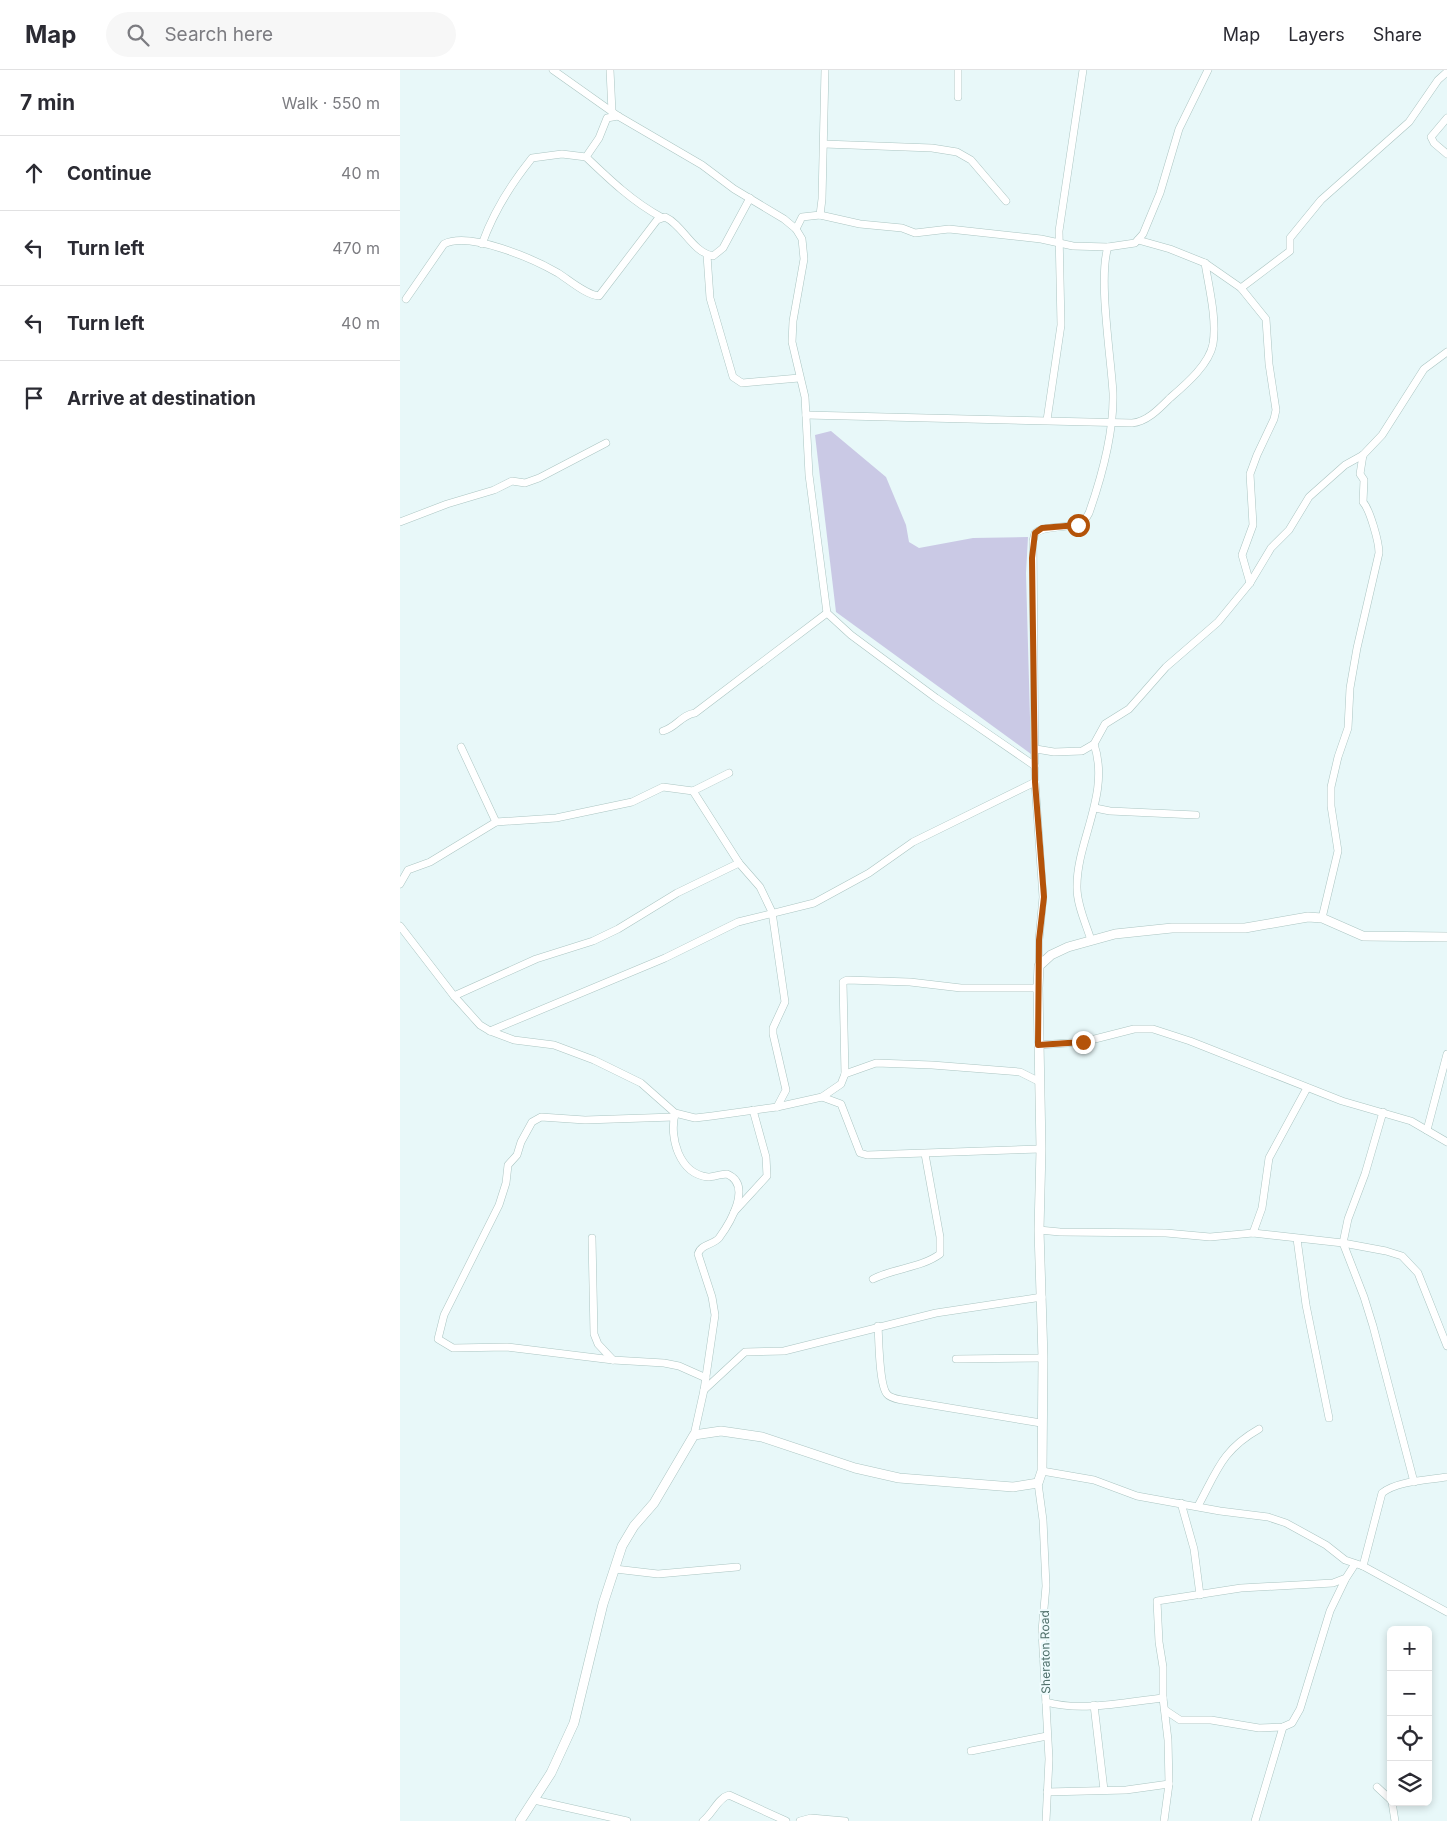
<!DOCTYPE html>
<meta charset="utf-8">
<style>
body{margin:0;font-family:Inter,sans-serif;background:#f7f7f7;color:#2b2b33}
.controls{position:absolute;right:15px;bottom:15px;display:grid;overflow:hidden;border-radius:8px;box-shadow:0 2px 8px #0003}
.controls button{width:45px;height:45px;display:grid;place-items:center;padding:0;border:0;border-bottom:1px solid #e1e1e2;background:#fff;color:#2b2b33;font:25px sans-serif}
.stop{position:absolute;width:15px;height:15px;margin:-11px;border:4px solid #b45309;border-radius:50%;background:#fff}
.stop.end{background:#b45309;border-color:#fff;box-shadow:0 1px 5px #0008}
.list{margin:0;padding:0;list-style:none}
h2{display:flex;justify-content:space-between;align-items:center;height:65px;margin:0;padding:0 20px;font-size:21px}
h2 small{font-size:16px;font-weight:400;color:#7c7c81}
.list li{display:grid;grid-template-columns:32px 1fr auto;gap:15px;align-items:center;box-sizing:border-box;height:75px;padding:0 20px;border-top:1px solid #e1e1e2}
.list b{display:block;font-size:19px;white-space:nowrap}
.list em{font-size:16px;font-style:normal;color:#7c7c81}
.icon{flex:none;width:28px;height:28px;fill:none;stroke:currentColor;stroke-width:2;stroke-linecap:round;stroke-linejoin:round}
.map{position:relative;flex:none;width:1047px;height:1751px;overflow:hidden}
header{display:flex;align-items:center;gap:30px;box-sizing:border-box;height:70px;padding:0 25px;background:#fff;border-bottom:1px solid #e1e1e2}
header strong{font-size:24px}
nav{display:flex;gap:28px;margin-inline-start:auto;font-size:18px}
.search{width:350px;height:45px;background:#f7f7f7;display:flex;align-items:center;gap:12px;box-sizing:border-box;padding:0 18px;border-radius:28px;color:#7c7c81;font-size:19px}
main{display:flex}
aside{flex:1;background:#fff}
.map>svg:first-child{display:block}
.green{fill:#cac9e5}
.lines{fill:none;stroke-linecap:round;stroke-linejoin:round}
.minor-casing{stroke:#abc5c2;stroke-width:8}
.tertiary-casing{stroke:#abc5c2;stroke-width:10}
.minor{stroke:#fff;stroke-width:7}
.tertiary{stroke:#fff;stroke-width:9}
.route{stroke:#b45309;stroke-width:6}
.labels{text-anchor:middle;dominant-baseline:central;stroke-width:4;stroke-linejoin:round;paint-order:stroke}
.street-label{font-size:12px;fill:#50706b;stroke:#eefbfd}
</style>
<header>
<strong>Map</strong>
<div class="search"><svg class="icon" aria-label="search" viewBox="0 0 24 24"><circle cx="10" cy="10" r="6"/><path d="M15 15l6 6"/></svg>Search here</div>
<nav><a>Map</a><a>Layers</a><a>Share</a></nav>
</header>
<main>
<aside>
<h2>7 min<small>Walk · 550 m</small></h2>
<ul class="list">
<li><svg class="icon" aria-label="ahead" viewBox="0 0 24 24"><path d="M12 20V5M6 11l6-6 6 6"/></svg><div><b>Continue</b></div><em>40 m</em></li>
<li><svg class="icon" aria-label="left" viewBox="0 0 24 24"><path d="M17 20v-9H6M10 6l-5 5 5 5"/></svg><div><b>Turn left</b></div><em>470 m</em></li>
<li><svg class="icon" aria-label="left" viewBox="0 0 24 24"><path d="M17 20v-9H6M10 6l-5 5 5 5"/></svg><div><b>Turn left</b></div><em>40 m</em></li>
<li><svg class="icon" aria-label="arrive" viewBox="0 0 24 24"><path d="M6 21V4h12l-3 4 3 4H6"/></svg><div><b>Arrive at destination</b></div></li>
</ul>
</aside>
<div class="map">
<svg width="1047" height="1751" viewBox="0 0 1047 1751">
<rect width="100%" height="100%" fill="#e8f8f9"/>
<polygon class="green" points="431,361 486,407 506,455 509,472 519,478 573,468 628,467 626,503 631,684 436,542 415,365"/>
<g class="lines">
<defs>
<g id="minor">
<polyline points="153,0 218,46 302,95 334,119 384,149 396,159 402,169 404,189 393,251 392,272 405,327 409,405 427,543 451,565 536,628 635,696"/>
<polyline points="210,0 212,42"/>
<polyline points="558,27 558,0"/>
<polyline points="1047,48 1031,67 1034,73 1047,84"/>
<polyline points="424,74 532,78 557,82 571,90 606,131"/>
<path d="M186 87C209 109 233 132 261 147"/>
<polyline points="420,145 422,129 425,0"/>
<polyline points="396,159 402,147 420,145 460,154 502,158 515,163 549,159 641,169 673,176 708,177"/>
<polyline points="738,170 770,179 805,193 841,218 866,249 869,294 876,340 874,349 857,385 850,404 853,455 842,485 850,513"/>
<path d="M82 174C93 143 111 114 132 88L162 84 186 87 199 68 207 48 218 46"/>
<polyline points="307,185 310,228 333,307 342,313 399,308"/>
<polyline points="841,218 890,181 890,168 921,130 1009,52 1038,10 1047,2"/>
<path d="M6 229 44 174C70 161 134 189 158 203 169 210 186 225 199 226L257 150 265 147C283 155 292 182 313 186L323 178 350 128"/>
<path d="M406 345 732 353C747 352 760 338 770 328 785 315 809 295 813 274 817 249 809 218 805 193"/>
<polyline points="647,350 661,255 659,161 683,0"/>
<polyline points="0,452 47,434 94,420 112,411 125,413 139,408 206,373"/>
<path d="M263 661C277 657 281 645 295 643L427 543"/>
<polyline points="61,677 96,752"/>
<polyline points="636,679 654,682 682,681 694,674 705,654 729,639 766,597 818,552 850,513 871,478 889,460 909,427 945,395 963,385 982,365 1024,299 1047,282"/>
<polyline points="293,721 339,793 360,817 372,842 385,932 373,958 373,964 386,1020 377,1037"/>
<polyline points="695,738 710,741 796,745"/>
<polyline points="0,814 8,800 30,792 96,752 156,748 232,732 263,717 293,721 329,703"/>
<path d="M922 848 938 781 931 736V717L938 687 948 658 950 618 957 578 979 483C979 472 970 440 963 432L964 410 960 404 963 385"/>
<polyline points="0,856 54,926 80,955 90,961 114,970 154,975 194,990 241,1013 275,1043 295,1048 312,1046 377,1037 422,1027 441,1034 460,1083 467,1085 641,1079"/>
<path d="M691 870C686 854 677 835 677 818 676 771 711 724 694 674"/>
<path d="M639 896V870L643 827 635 712 633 471 635 463C651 452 680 463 689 443 702 406 714 363 713 323 711 287 698 208 708 177L735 173 743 164 760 123 779 59 808 0"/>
<polyline points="54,926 136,889 193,871 218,859 277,823 339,793"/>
<polyline points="90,961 265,888 338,852 414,833 469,803 513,772 635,712"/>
<polyline points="638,975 683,972 734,959 753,959 790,971 942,1031 1011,1051 1047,1072"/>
<polyline points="445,1004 476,993 532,995 620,1002 638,1011"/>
<polyline points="422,1027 441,1014 445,1004 443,912 447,910 510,912 561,918 638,918"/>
<polyline points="983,1042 965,1104 948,1149 943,1173 964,1227 973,1256 1014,1412"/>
<path d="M275 1044C269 1067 279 1104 308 1107 313 1107 321 1104 327 1104 353 1115 330 1153 319 1168 313 1175 301 1174 298 1184L312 1227 315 1245 304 1320 294 1365"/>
<polyline points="274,1047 185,1050 141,1047 132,1052 121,1072 117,1085 108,1095 106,1113 99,1135 44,1245 38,1269 53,1278 107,1277 213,1290 264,1293 279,1296 306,1308"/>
<polyline points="1027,1060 1047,984"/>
<polyline points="334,1142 367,1106 366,1087 353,1040"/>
<polyline points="639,1160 660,1162 766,1163 810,1167 853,1163 943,1173 986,1181 1002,1186 1018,1203 1047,1276"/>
<polyline points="853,1163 862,1138 869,1088 907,1018"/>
<polyline points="192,1168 194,1264 198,1274 213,1290"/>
<polyline points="897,1169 906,1235 929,1348"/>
<path d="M473 1209C494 1198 521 1198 540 1184V1167L525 1084"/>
<path d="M478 1256C479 1270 479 1315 487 1324 490 1328 497 1329 502 1330L641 1353"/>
<polyline points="556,1289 643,1288"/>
<polyline points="304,1320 345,1282 384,1281 536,1243 642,1227"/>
<polyline points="642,1401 694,1410 737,1426 820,1441 868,1447 886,1453 926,1475 945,1490 963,1496 1047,1542"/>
<polyline points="638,1413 643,1450 646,1516 642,1561 649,1689 646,1751"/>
<polyline points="781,1433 794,1479 800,1525"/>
<path d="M798 1436C817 1401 822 1380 859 1359"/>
<path d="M963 1496 982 1423C997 1411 1028 1410 1047 1407"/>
<polyline points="215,1499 258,1504 337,1497"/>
<path d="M646 1632C682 1642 726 1632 763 1628"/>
<polyline points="694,1635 704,1720"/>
<polyline points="765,1640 780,1650 811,1650 859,1658 883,1657 892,1653 900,1639 930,1541 945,1510"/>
<polyline points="571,1681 647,1666"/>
<polyline points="977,1717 991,1730"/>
<polyline points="647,1722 726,1720 769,1714 768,1670 763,1628 763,1597 759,1572 757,1531 841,1518 933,1513 946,1508 955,1494"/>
<polyline points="134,1730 227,1751"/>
<polyline points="992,1732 995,1751"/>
<path d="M303 1751C313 1743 318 1728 329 1725L386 1751"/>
<polyline points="400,1751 411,1748 445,1751"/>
<polyline points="764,1751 769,1714"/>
<polyline points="855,1751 883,1657"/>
</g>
<polyline id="tertiary" points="120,1751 151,1703 174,1653 203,1534 222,1476 234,1456 254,1433 294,1365 321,1361 362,1367 455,1398 499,1408 613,1417 638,1413 642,1401 643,1288 639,1160 641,1079 638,918 639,896 651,885 668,877 715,864 772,858 845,858 908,847 922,848 963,866 1047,867"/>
</defs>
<use href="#minor" class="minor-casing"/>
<use href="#tertiary" class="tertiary-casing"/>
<use href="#minor" class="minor"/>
<use href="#tertiary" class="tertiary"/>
</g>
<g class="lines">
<polyline class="route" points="678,455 642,458 635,463 632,488 635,712 644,827 639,870 638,975 683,972"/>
</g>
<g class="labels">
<g class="street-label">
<text transform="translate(645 1582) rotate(-91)">Sheraton Road</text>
</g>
</g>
</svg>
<div class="controls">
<button>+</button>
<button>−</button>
<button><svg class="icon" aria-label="locate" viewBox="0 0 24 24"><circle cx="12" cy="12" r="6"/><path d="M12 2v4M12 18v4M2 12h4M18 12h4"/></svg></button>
<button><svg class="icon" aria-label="layers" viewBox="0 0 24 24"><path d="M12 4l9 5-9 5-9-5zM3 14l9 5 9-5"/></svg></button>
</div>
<div class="stop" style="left:678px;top:455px"></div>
<div class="stop end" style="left:683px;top:972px"></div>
</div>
</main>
